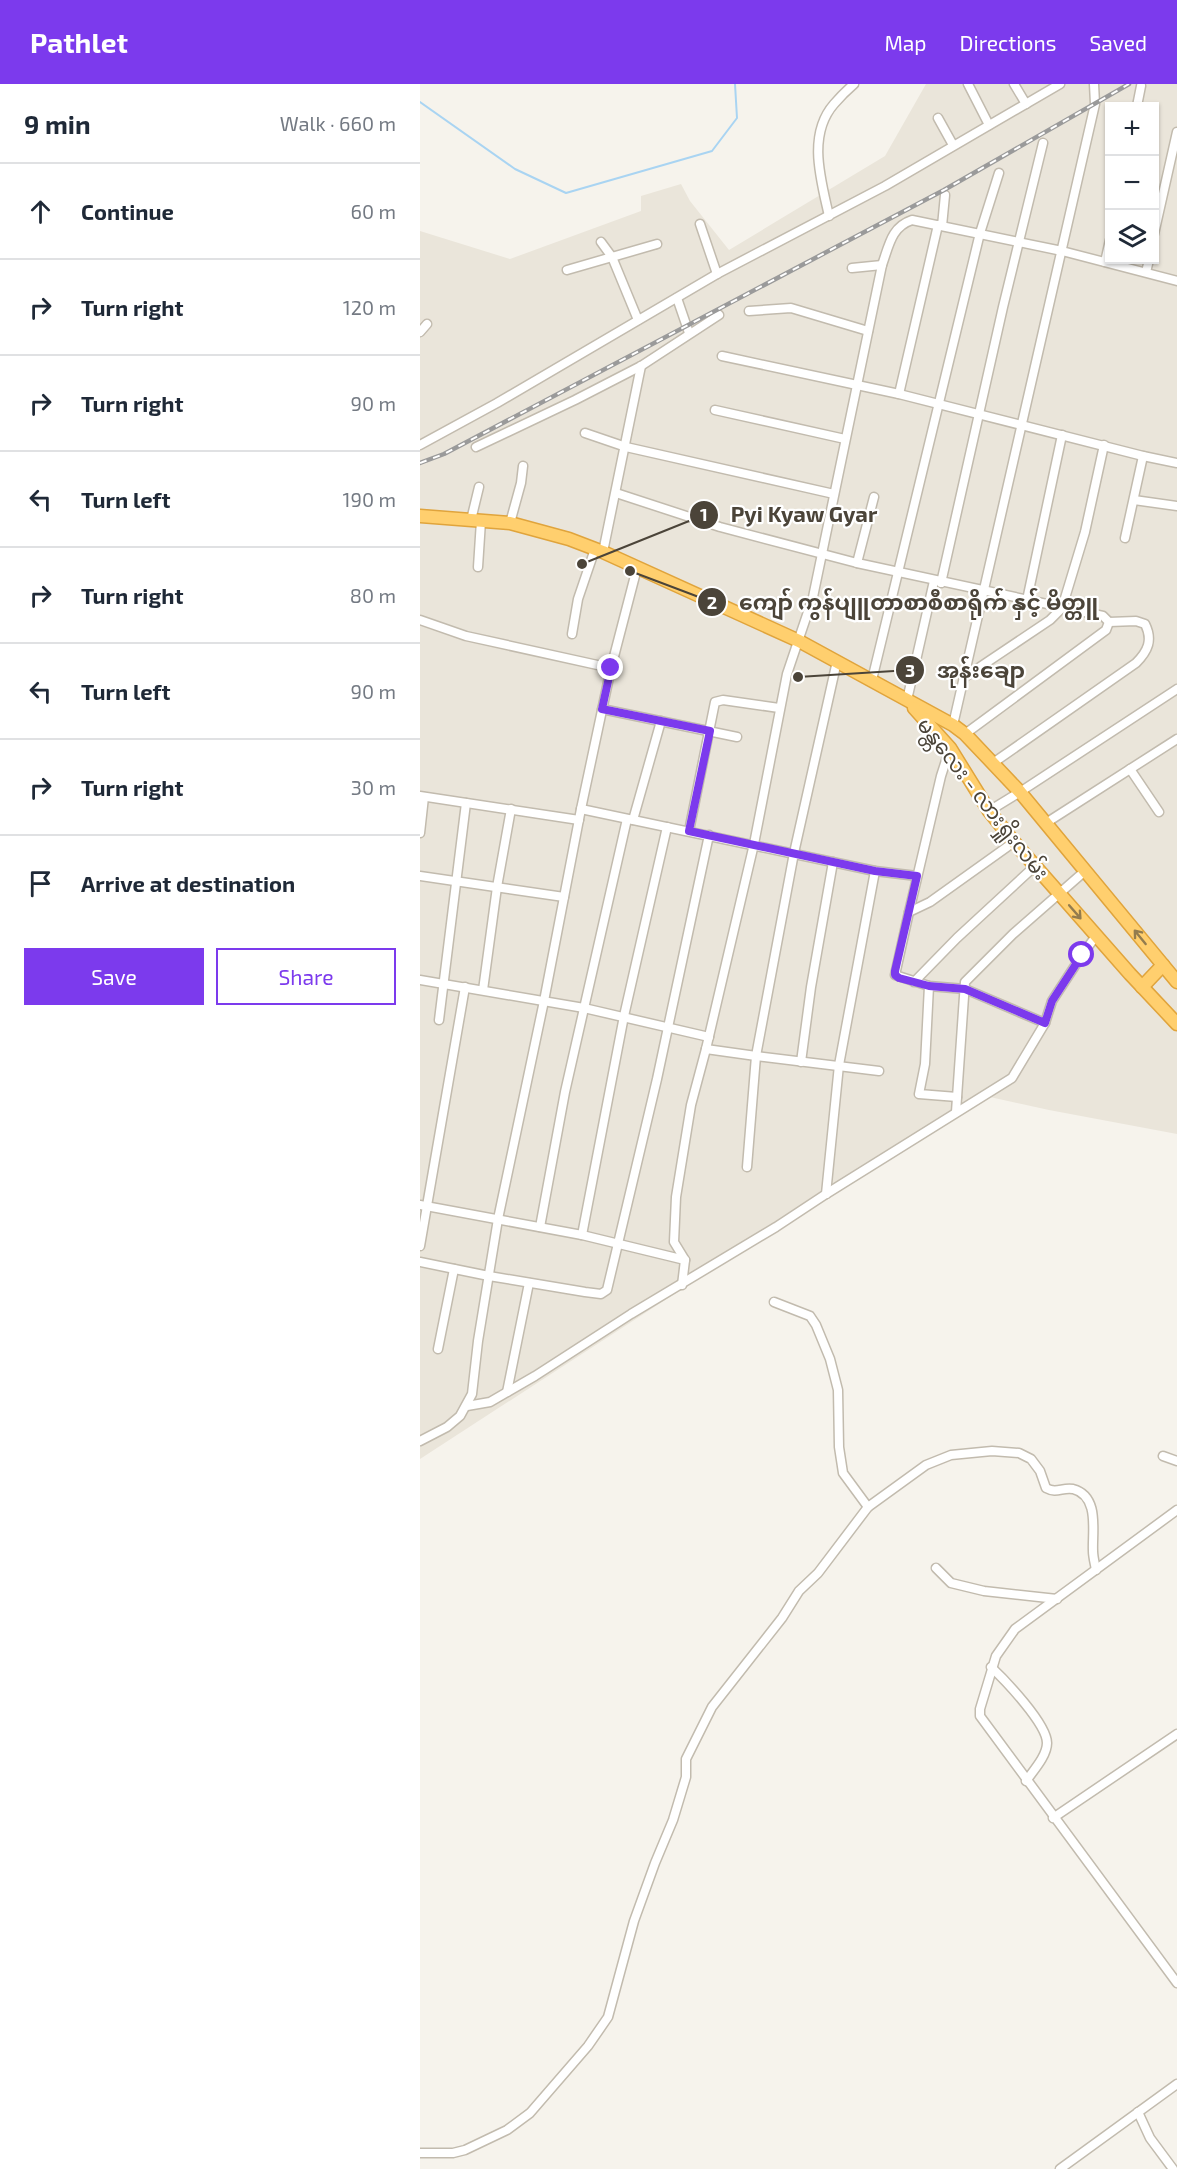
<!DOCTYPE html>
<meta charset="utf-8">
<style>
body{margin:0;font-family:"Exo 2","Noto Sans Myanmar",sans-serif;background:#f6f6f7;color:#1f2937}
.controls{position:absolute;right:18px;top:18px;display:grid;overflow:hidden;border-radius:0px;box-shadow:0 2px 4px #0004}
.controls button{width:54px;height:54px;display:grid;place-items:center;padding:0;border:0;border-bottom:2px solid #e0e1e3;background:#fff;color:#1f2937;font:30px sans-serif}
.stop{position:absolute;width:18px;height:18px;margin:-14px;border:4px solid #7c3aed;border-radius:50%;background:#fff}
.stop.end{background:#7c3aed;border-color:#fff;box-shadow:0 2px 6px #0008}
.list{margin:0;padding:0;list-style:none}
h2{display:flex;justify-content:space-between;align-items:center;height:78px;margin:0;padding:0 24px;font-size:26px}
h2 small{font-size:20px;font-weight:400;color:#747a83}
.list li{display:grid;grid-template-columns:39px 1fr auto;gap:18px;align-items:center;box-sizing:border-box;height:96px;padding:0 24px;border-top:2px solid #e0e1e3}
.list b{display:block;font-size:22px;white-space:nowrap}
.list em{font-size:20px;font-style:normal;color:#747a83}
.actions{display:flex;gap:12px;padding:18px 24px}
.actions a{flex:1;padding:14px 0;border:2px solid #7c3aed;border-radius:0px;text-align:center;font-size:21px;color:#7c3aed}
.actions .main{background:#7c3aed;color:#fff}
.icon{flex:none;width:33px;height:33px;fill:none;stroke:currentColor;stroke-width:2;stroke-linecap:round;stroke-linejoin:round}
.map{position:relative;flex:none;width:757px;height:2085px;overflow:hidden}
header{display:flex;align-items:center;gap:36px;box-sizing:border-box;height:84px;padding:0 30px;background:#7c3aed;color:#fff}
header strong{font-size:28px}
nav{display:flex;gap:33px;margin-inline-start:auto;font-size:21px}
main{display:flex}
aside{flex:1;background:#fff}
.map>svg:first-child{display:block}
.residential{fill:#eae5da;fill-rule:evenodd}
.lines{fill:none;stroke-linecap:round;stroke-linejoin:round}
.stream{stroke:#a9d4f2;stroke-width:2}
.minor-casing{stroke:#c2bbae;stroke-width:11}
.highway-casing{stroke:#e0a43c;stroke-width:15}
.minor{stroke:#fff;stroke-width:8}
.highway{stroke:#ffcf6e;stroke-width:12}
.rail-casing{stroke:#9a9a9a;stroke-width:4.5}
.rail{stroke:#fff;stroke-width:2;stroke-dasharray:7;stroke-linecap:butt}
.oneway{stroke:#937c4e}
.route{stroke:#7c3aed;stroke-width:8}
.labels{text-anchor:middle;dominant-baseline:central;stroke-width:4.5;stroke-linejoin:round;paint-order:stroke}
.street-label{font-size:21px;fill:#4b4439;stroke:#fff}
.leader{fill:none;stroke:#4b4439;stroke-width:2}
.callout-dot{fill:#4b4439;stroke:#fff;stroke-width:2}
.mark-label{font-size:18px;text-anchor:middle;font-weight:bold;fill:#fff}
.callout-label{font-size:22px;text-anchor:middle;font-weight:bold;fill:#4b4439;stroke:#fff;stroke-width:4.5;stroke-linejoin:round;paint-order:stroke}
</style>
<header>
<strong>Pathlet</strong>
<nav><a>Map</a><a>Directions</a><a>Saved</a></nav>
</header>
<main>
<aside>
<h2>9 min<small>Walk · 660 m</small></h2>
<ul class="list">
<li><svg class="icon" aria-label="ahead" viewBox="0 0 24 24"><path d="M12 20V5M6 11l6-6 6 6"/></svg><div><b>Continue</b></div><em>60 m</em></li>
<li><svg class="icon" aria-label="right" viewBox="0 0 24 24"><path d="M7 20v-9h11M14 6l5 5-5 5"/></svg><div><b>Turn right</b></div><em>120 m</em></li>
<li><svg class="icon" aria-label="right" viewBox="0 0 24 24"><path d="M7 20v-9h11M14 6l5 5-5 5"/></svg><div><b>Turn right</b></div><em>90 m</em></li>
<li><svg class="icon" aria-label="left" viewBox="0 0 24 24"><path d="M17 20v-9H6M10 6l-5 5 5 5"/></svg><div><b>Turn left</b></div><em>190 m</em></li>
<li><svg class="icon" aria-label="right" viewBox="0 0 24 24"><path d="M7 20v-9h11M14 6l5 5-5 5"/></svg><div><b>Turn right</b></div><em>80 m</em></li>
<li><svg class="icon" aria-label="left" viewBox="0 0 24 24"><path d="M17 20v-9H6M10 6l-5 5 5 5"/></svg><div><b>Turn left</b></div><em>90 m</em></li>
<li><svg class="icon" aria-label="right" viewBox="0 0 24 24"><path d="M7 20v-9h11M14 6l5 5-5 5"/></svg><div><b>Turn right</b></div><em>30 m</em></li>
<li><svg class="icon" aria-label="arrive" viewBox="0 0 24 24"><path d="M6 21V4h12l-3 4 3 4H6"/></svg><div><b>Arrive at destination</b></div></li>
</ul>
<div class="actions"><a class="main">Save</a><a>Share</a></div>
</aside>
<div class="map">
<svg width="757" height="2085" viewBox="0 0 757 2085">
<rect width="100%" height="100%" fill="#f6f3ec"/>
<path class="residential" d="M506 0H757V1050L629 1026 561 1011 0 1375V147L90 175 221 127V112L261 100 270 117 309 166 465 72ZM690 22H734V176H690Z"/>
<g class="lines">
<polyline class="stream" points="0,18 95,85 146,109 292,67 317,34 315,0"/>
<defs>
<g id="minor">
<polyline points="548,0 569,41"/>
<polyline points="594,0 606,20"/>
<polyline points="717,22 721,2"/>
<polyline points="518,34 533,61"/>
<path d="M409 132C401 96 387 51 414 20 420 13 427 6 434 0"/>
<polyline points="280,140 297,190"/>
<polyline points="522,142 525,111"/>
<polyline points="734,150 757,48"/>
<polyline points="181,158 192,173 218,236"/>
<polyline points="685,178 690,156"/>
<polyline points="432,184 462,181"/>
<polyline points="147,186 237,160"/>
<polyline points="726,188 729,176"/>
<polyline points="257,214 269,249"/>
<polyline points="329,227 371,224 448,247"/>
<polyline points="0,248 7,240"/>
<polyline points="302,272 479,310 723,372 757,379"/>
<polyline points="479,310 518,141"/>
<polyline points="295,326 425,355"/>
<polyline points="165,349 206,363 414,410"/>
<polyline points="0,361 77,319 297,190 465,102 640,0"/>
<polyline points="56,363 155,316 221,282 299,231"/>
<polyline points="196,409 300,443 437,479 683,532 689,538 686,546 545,650"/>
<polyline points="714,416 757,422"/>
<polyline points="51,436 59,403"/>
<polyline points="90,439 101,399 103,382"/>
<polyline points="705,454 723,372"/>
<polyline points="183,468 221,282"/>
<polyline points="437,479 454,413"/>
<polyline points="58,483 61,437"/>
<polyline points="521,499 583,223 623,59"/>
<polyline points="607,516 642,351"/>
<polyline points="0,536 46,552 191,584"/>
<polyline points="152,550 158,515 175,465"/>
<polyline points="545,593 630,536 642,524 665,448 684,361"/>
<polyline points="452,596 560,149 579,89"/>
<polyline points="487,616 514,497"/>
<polyline points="182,625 317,653"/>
<polyline points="533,641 675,20 674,0"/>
<polyline points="530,664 521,692 489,828 510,818 594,758"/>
<path d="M573 679 716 579C728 567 733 556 725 540L716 537 689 538"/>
<polyline points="710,685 739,728"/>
<polyline points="0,712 159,736"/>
<polyline points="161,725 455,787 497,792"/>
<polyline points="569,727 600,708 757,605"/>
<polyline points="213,736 241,637"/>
<polyline points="626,739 757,655"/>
<polyline points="269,747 295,618 303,616 359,624"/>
<polyline points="0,749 4,713"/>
<polyline points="0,792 144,813"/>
<polyline points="489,828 475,891 509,902 545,905 625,939"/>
<polyline points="0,896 164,924 289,953"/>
<polyline points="494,898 537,854 615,782"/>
<polyline points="509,902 505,980 499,1010 537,1013"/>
<polyline points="63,906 77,803 91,725"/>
<polyline points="19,936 46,719"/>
<polyline points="286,965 336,972 374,769 417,577"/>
<polyline points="381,978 391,903 413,778"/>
<polyline points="536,1028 545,898 593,850 665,787"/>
<polyline points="327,1083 336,972 459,987"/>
<polyline points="406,1110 419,981 455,787"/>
<polyline points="0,1121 162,1151 265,1176"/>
<polyline points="120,1143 145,1008 207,735"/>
<polyline points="162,1151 204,932 247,743"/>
<polyline points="0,1162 45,903"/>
<polyline points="0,1178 69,1192 165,1208 181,1210 187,1206 237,995 289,751"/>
<path d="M262 1201 265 1176 254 1158 256 1113 271 1021 286 965 334 760 367 590 393 513 462 181C469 162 471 143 492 136L642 167 757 197"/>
<polyline points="354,1218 390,1232 396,1241 410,1275 418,1306 419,1363 423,1389 448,1423"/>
<polyline points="18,1265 34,1185"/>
<polyline points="87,1308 109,1199"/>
<polyline points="47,1322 70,1318 115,1292 211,1230 356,1143 406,1110 592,994 625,939 632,917 662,871 676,852"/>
<polyline points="0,1357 27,1343 40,1332 52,1310 58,1257 78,1135 124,917 161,725 191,584 217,484"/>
<polyline points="743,1372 757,1377"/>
<polyline points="757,1426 595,1545 576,1572 560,1625 560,1632 757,1899"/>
<polyline points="516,1484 531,1499 564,1507 637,1515"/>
<path d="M571 1583C585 1596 627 1640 627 1659 627 1672 613 1687 606 1697"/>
<polyline points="633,1734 757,1650"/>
<polyline points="718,2028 730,2054 753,2085"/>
<path d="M0 2069H33L45 2066 87 2046 110 2029 168 1962 188 1933 214 1837 235 1779 253 1736 266 1693V1675L292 1623 362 1534 379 1507 398 1489 448 1423 506 1381 531 1371 572 1367 599 1369 611 1375 620 1387 626 1404C637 1410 642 1403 653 1405 680 1412 672 1448 673 1467 673 1473 675 1480 676 1486"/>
<polyline points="640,2085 757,2000"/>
</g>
<g id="highway">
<polyline points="0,432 90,439 149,455 183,468 379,557 533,641 545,650 600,708 757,898"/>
<polyline points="494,624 530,664 569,727 594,758 710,890 757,940"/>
<polyline points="722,903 743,881"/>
</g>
</defs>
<use href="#minor" class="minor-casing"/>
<use href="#highway" class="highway-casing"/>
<use href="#minor" class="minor"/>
<use href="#highway" class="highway"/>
<defs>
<polyline id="rail" points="0,379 24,370 524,106 709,0"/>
</defs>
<use href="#rail" class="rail-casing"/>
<use href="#rail" class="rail"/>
</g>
<defs><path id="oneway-shaft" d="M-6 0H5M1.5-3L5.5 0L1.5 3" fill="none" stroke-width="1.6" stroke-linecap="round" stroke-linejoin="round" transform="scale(1.5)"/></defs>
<g class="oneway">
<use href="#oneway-shaft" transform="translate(655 828) rotate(49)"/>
<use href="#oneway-shaft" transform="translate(720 853) rotate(-129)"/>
</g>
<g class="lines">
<polyline class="route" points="191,584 182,625 290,647 269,747 455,787 497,792 475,887 475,891 479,894 509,902 545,905 625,939 632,917 662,871"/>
</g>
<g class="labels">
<g class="street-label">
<text transform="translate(564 714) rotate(52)">မန္တလေး - လားရှိုးလမ်း</text>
</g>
</g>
<path class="leader" d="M162 480L284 431M210 487L292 518M378 593L490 586"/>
<g class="callout-dot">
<circle cx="162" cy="480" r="6"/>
<circle cx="210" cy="487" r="6"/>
<circle cx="378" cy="593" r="6"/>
<circle cx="284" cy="431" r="15"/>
<circle cx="292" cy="518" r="15"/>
<circle cx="490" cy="586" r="15"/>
</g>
<g class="mark-label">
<text x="284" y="437">1</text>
<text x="292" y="525">2</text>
<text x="490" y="593">3</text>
</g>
<g class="callout-label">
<text x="384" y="438">Pyi Kyaw Gyar</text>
<text x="499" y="526">ကျော် ကွန်ပျူတာစာစီစာရိုက် နှင့် မိတ္တူ</text>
<text x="561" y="594">အုန်းချော</text>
</g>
</svg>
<div class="controls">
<button>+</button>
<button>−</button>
<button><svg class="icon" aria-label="layers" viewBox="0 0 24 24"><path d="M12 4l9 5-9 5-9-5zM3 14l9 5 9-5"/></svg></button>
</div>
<div class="stop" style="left:662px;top:871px"></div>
<div class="stop end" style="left:191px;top:584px"></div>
</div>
</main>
